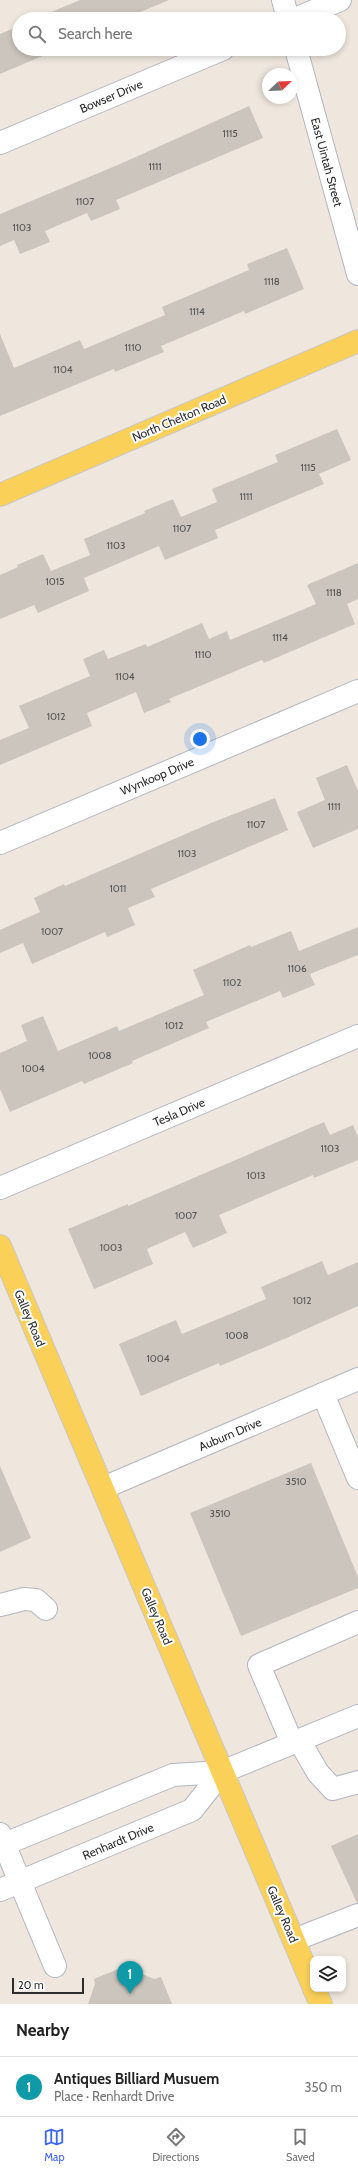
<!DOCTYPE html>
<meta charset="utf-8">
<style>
body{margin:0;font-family:Cabin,sans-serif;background:#f6f6f6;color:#222}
.controls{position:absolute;right:12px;bottom:12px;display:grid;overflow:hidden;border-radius:8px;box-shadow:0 2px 6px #0003}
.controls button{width:36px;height:36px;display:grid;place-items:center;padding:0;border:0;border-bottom:1px solid #e0e0e0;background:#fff;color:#222;font:20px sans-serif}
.compass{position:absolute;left:262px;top:68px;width:36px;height:36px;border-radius:50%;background:#fff;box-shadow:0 2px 6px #0003;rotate:67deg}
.scale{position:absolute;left:12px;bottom:10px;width:72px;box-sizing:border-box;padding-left:4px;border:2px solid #2d2d2d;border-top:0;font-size:11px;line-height:14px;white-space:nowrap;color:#2d2d2d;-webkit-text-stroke:3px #fff;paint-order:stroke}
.you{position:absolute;left:200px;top:739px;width:14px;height:14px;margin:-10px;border:3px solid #fff;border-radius:50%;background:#1a73e8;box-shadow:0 0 0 6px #1a73e833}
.badge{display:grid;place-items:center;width:26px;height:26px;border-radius:50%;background:#3b65ff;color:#fff;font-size:13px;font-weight:700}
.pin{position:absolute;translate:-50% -33px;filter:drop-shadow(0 1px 2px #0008)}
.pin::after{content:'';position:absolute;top:21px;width:14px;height:12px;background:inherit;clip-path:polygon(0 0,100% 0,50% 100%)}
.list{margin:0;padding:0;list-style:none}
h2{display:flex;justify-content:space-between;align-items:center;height:52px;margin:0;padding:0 16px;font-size:17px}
h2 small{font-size:13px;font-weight:400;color:#767676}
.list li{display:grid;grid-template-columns:26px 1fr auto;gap:12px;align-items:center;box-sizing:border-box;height:60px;padding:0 16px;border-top:1px solid #e0e0e0}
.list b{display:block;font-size:15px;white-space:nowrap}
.list p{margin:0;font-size:13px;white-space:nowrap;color:#767676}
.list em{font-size:13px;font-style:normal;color:#767676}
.icon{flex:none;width:22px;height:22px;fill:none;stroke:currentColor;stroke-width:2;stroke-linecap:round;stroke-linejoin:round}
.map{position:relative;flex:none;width:358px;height:2004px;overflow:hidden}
.search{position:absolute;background:#fff;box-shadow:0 2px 6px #0003;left:12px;right:12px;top:12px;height:44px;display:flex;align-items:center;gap:10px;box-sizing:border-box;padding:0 14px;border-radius:22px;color:#767676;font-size:15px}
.sheet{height:112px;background:#fff}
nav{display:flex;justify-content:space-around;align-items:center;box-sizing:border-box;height:56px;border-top:1px solid #e0e0e0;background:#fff;font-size:11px;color:#767676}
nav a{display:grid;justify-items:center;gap:2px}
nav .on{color:#3b65ff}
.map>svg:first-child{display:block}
.building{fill:#cbc5bd}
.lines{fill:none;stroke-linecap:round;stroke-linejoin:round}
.minor-casing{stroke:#b2b5c1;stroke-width:24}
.major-casing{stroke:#c8c8c8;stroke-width:24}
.minor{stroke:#fff;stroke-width:22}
.major{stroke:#fad058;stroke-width:22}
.labels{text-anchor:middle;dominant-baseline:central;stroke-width:4;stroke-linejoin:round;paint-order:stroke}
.number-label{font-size:10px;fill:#545351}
.street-label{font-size:12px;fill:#2d2d2d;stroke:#fff}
</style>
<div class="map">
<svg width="358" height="2004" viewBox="0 0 358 2004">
<rect width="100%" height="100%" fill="#efe7de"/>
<g class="building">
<polygon points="80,0 169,0 124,19 35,19"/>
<polygon points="19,26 19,49 59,49 0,74 0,34"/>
<polygon points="249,106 263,138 116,200 120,209 91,221 87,213 45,231 50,242 20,254 14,240 0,246 0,214 120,164"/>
<polygon points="287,248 304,289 245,314 244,311 161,346 164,352 115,372 114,369 0,416 0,334 14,368 80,340 84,349 165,315 162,307 249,270 247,264"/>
<polygon points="337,429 351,460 319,474 324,484 215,530 218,538 165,560 159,546 84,578 89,591 38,613 34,605 0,619 0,575 18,567 17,565 43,554 51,571 90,555 84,539 145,513 144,511 173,499 181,517 217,502 212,489 278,462 275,455"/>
<polygon points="358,563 358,599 347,604 355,624 264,663 262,660 169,699 171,702 144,713 136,692 87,713 92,726 0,765 0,740 29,728 19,706 90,676 83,659 104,650 108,659 146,644 147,647 202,623 209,639 227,631 230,640 316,604 307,585"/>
<polygon points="347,765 358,791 358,829 313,848 297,812 325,800 316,778"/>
<polygon points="275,798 288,830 151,889 155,897 128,908 135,925 107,937 105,932 32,964 23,943 0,953 0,930 40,912 34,898 64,884 65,886 211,823"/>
<polygon points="358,927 358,955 310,974 315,985 283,998 280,991 206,1022 209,1028 132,1061 133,1063 84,1084 82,1081 10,1112 0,1089 0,1053 27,1041 21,1025 43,1016 58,1051 117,1026 119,1031 204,995 193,970 250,945 251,947 291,931 299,951"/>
<polygon points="324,1122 330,1135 353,1125 358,1137 358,1160 314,1178 313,1175 219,1215 227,1233 193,1248 185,1232 147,1249 153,1264 94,1289 68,1229 128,1204 128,1206"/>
<polygon points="322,1261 328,1275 358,1262 358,1306 284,1339 220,1366 219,1363 141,1396 119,1344 176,1320 182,1334 266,1299 261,1287"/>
<polygon points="311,1463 358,1577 358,1588 241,1636 190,1513"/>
<polygon points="0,1466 31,1538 0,1552"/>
<polygon points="358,1834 358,1903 357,1903 331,1846"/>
<polygon points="128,1965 132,1970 154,1979 161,1977 172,2004 88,2004 95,1984 94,1979"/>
</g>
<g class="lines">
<defs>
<g id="minor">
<polyline points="283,0 288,19"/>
<polyline points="295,19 340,0"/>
<polyline points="296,49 358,274"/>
<polyline points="0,143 223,49"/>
<polyline points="0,843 358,691"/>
<polyline points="0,1188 358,1036"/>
<polyline points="323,1394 358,1478"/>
<polyline points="103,1488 358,1379"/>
<polyline points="0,1605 24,1599 36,1600 46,1609"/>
<polyline points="299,1740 318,1773 333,1789 358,1782"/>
<polyline points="292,1743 259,1665 358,1622"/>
<polyline points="0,1834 55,1966"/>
<polyline points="0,1846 173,1775 222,1772 358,1716"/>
<polyline points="0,1890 192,1810 222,1772"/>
<polyline points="294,1940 358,1915"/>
</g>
<g id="major">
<polyline points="0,495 358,341"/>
<polyline points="0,1246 313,1986"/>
<polyline points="314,1989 321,2004"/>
</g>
</defs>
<use href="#minor" class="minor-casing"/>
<use href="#major" class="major-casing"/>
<use href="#minor" class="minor"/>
<use href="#major" class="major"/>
</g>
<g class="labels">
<g class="number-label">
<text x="230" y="133">1115</text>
<text x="155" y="166">1111</text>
<text x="85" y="201">1107</text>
<text x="22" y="227">1103</text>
<text x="272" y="281">1118</text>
<text x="197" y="311">1114</text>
<text x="133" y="347">1110</text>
<text x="63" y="369">1104</text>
<text x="308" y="467">1115</text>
<text x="246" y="496">1111</text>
<text x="182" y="528">1107</text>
<text x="116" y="545">1103</text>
<text x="55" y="581">1015</text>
<text x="334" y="592">1118</text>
<text x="280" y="637">1114</text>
<text x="203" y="654">1110</text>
<text x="125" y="676">1104</text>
<text x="56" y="716">1012</text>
<text x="334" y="806">1111</text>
<text x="256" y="824">1107</text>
<text x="187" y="853">1103</text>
<text x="118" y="888">1011</text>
<text x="52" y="931">1007</text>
<text x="297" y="968">1106</text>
<text x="232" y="982">1102</text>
<text x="174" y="1025">1012</text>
<text x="100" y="1055">1008</text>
<text x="33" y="1068">1004</text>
<text x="330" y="1148">1103</text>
<text x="256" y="1175">1013</text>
<text x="186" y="1215">1007</text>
<text x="111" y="1247">1003</text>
<text x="302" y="1300">1012</text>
<text x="237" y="1335">1008</text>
<text x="158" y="1358">1004</text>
<text x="296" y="1481">3510</text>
<text x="220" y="1513">3510</text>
</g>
<g class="street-label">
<text transform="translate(111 96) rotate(-23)">Bowser Drive</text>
<text transform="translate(327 162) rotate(75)">East Uintah Street</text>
<text transform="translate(179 418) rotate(-23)">North Chelton Road</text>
<text transform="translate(157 776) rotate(-23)">Wynkoop Drive</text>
<text transform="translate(179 1112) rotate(-23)">Tesla Drive</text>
<text transform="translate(30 1318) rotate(67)">Galley Road</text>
<text transform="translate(230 1434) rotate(-23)">Auburn Drive</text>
<text transform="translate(157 1616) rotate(67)">Galley Road</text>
<text transform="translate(118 1841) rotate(-23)">Renhardt Drive</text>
<text transform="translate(283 1914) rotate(67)">Galley Road</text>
</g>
</g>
</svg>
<div class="controls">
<button><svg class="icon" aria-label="layers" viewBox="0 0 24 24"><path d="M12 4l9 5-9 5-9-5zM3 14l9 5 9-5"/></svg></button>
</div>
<svg class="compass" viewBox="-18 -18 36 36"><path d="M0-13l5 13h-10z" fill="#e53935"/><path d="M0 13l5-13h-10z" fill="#767676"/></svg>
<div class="scale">20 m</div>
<div class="you"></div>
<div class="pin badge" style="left:130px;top:1994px;background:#0f9aa8">1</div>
<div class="search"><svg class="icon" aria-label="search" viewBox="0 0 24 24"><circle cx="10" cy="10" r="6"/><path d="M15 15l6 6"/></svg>Search here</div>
</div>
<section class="sheet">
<h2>Nearby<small></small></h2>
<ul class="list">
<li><span class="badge" style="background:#0f9aa8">1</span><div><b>Antiques Billiard Musuem</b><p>Place · Renhardt Drive</p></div><em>350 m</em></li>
</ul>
</section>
<nav>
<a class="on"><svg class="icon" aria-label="map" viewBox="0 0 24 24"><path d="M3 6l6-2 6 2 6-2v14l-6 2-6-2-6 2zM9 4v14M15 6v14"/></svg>Map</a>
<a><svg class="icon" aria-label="directions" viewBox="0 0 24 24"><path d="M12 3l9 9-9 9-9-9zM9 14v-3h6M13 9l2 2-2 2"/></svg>Directions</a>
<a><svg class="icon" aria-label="saved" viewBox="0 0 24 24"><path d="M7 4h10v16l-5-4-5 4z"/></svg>Saved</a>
</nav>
